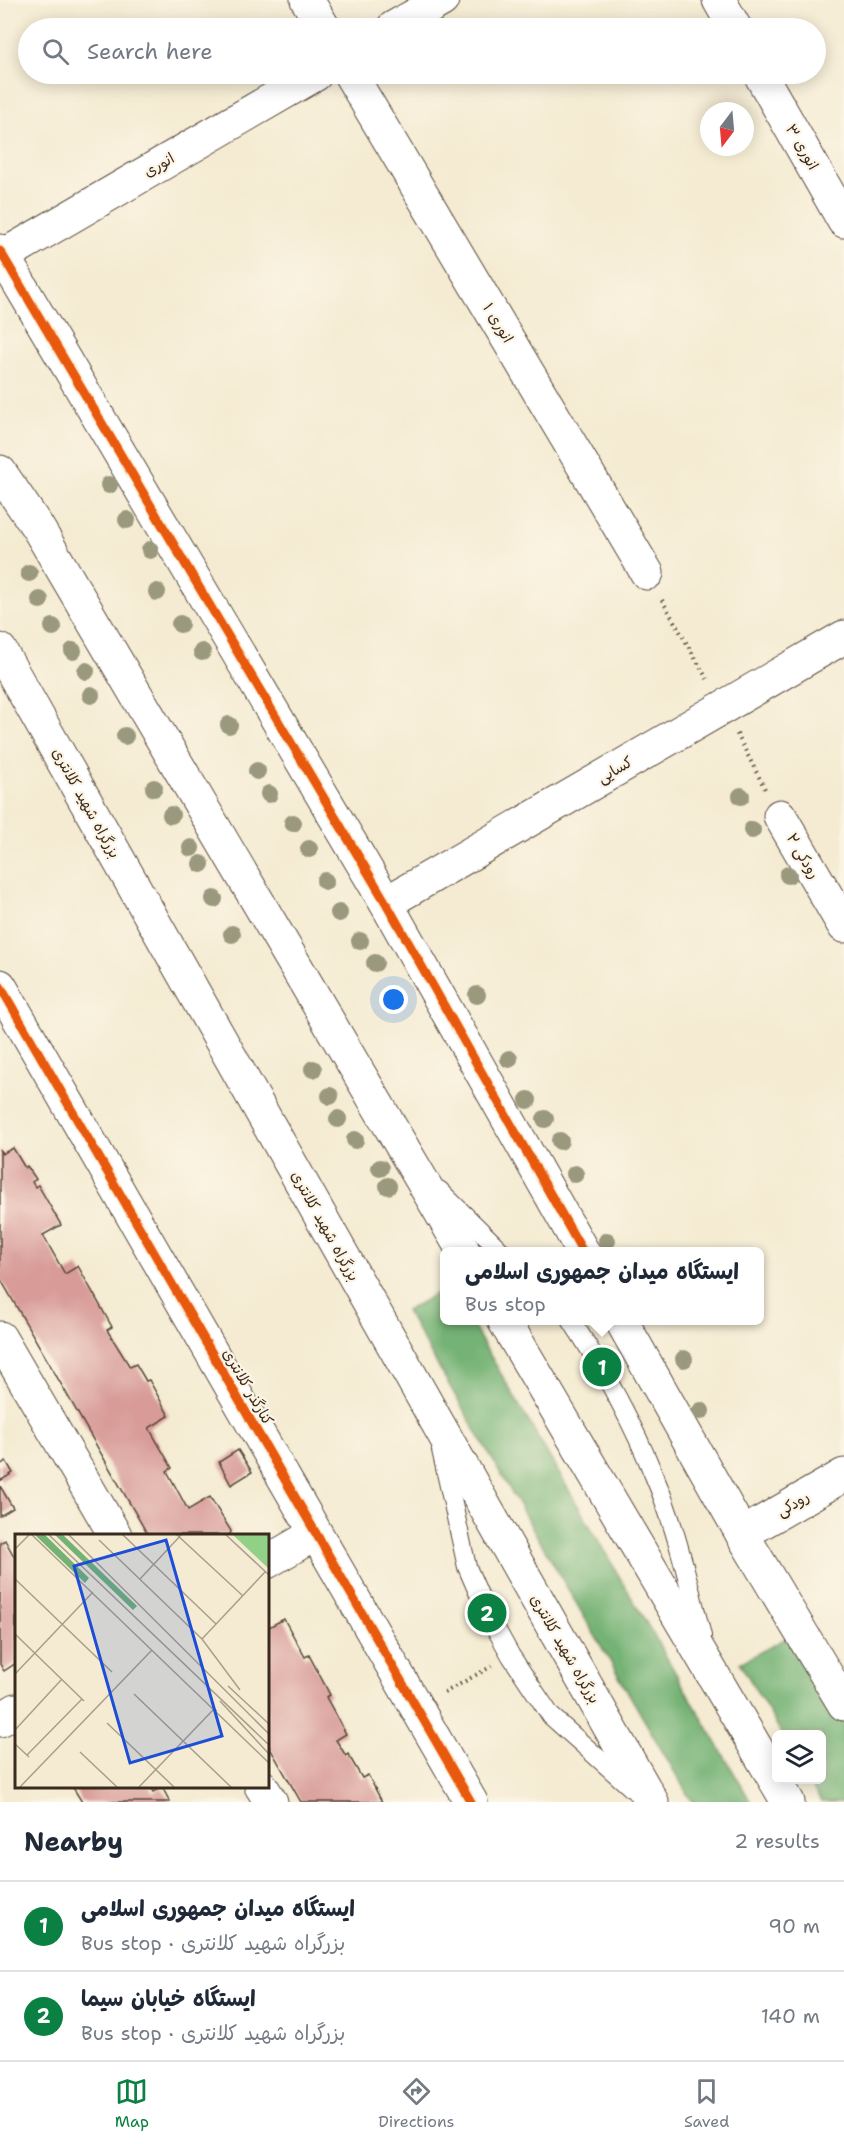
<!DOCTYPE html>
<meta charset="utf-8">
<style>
body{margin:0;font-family:"Shantell Sans","Playpen Sans Arabic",sans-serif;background:#f2f2f3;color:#1f2937}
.controls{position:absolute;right:18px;bottom:18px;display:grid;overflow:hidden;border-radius:9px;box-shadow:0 3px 15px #0003}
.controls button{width:54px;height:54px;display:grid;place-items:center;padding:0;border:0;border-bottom:2px solid #e0e1e3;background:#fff;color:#1f2937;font:30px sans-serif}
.compass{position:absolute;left:700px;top:102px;width:54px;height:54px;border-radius:50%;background:#fff;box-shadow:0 3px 15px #0003;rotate:196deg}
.you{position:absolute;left:394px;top:1000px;width:21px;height:21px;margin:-15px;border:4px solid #fff;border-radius:50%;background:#1a73e8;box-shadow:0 0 0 9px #1a73e833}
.badge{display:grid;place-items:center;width:39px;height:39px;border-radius:50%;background:#0b8043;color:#fff;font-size:20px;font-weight:700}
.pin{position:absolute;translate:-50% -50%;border:3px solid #fff;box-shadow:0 2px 6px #0006}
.popup{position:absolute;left:440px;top:1247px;width:324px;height:78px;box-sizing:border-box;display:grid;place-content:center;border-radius:9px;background:#fff;filter:drop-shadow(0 2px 4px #0005);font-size:20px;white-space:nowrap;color:#747a83}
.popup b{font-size:22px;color:#1f2937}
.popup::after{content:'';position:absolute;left:50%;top:100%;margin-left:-12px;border:12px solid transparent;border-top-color:#fff}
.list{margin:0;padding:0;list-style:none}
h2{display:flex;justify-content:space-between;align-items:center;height:78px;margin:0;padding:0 24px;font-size:26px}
h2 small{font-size:20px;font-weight:400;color:#747a83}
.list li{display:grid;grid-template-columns:39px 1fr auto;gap:18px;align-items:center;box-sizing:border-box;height:90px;padding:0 24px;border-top:2px solid #e0e1e3}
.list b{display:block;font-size:22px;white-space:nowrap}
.list p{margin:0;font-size:20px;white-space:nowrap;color:#747a83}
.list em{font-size:20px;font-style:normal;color:#747a83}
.icon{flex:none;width:33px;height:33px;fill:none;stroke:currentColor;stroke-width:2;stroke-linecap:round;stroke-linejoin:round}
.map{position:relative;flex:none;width:844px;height:1802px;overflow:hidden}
.search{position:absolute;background:#fff;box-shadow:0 3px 15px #0003;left:18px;right:18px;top:18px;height:66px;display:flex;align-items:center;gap:15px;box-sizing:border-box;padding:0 21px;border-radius:33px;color:#747a83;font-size:22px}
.sheet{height:258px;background:#fff}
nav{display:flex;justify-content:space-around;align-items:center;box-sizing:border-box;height:84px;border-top:2px solid #e0e1e3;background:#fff;font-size:16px;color:#747a83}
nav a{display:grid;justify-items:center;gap:3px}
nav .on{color:#0b8043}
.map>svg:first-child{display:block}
.forest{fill:#74b274;stroke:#586e49;stroke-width:1.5}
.building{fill:#d89b98}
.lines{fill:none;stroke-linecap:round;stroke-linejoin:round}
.lane-casing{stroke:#574739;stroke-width:20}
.street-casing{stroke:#574739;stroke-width:35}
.highway-casing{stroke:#574739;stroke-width:35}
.path{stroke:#574739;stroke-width:4;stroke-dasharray:1.5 4.5;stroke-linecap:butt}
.lane{stroke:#fff;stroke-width:18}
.street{stroke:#fff;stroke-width:33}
.highway{stroke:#fff;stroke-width:33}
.cycleway-casing{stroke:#fcf5e5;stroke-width:13}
.cycleway{stroke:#e8590c;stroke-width:9}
.tree{fill:#9a987d}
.labels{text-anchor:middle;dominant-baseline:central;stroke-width:4.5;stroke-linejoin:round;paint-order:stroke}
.street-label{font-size:15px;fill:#3b2a1e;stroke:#fcf5e5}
.inset-road{fill:none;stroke:#aa9e8a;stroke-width:1.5}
.view{fill:#1d4ed8;fill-opacity:0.15;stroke:#1d4ed8;stroke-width:3}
.inset-edge{fill:none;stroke:#3b2a1e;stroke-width:3}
</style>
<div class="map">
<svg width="844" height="1802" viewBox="0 0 844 1802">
<rect width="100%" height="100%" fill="#fcf5e5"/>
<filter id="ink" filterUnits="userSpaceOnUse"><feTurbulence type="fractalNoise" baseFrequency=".0167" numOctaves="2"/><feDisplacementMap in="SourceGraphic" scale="12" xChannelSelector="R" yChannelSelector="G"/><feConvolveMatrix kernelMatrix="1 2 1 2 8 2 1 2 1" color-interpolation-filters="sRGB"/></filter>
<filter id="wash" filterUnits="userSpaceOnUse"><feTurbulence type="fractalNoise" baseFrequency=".008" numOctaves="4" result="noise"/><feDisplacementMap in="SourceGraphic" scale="24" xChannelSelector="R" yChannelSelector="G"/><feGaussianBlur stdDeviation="1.35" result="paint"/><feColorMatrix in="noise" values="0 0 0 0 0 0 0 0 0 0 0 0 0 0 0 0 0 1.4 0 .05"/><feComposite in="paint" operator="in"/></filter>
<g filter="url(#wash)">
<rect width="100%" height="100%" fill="#f4ebd2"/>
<g class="forest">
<polygon points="444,1289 444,1320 470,1321 751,1802 692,1802 406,1311"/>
<polygon points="792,1635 844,1724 844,1802 821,1802 808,1780 822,1780 822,1734 782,1734 740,1663"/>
</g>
<g id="blocks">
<g class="building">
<polygon points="13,1148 25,1168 27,1166 36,1179 32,1182 35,1187 38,1185 61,1225 43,1235 65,1274 78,1266 112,1327 107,1330 130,1367 136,1364 146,1381 149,1380 169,1416 149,1428 172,1468 167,1471 188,1510 210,1497 231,1531 230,1535 148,1535 0,1278 0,1149 2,1154"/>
<polygon points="238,1450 252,1472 231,1485 219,1462"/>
<polygon points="6,1461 13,1473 0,1481 0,1465"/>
<polygon points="0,1486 13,1508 0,1516"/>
<polygon points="5,1540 16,1560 16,1663 4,1671 0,1664 0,1543"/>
<polygon points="284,1619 305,1657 309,1655 330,1695 326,1697 346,1734 336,1740 346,1756 348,1754 362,1778 368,1775 382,1802 301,1802 267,1743 267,1628"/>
<polygon points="72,1786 149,1786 153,1792 162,1787 170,1802 82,1802"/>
</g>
</g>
</g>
<g filter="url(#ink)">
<use href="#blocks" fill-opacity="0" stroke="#574739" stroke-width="1.5"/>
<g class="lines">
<defs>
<g id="lane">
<polyline points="439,1190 502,1252"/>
<path d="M571 1320C604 1370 633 1423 655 1478 676 1527 689 1585 702 1636"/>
<polyline points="441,1450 467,1567 487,1613 511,1656 551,1716 635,1791"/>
</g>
<g id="street">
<polyline points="307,0 324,28"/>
<polyline points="719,0 735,28"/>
<polyline points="393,28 442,0"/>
<polyline points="350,74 647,573"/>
<polyline points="760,74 844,221"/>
<polyline points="0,251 386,903 583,1252"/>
<polyline points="0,252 3,256 316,74"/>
<polyline points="780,816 844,926"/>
<polyline points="386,903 844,637"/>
<polyline points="0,986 471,1802"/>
<polyline points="621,1320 742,1534 844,1704"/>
<polyline points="0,1338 115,1535"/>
<polyline points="742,1534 844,1475"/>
<polyline points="267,1562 315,1534"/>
<polyline points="0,1720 16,1710"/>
<polyline points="261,1786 271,1802"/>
</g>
<g id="highway">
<polyline points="0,472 38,528 464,1252"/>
<polyline points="0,650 652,1802"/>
<polyline points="504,1320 788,1802"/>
</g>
</defs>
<use href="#lane" class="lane-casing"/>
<use href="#street" class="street-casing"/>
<use href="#highway" class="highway-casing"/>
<g class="path">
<polyline points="662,600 707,679"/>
<polyline points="737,734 766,791"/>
<polyline points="444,1693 492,1666"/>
</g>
<use href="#lane" class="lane"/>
<use href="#street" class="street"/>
<use href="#highway" class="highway"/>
<defs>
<g id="cycleway">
<polyline points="0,251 386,903 583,1252"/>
<polyline points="0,986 471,1802"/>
</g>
</defs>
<use href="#cycleway" class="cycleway-casing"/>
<use href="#cycleway" class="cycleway"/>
</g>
<g class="tree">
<circle cx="109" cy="485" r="9"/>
<circle cx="127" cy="520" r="9"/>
<circle cx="150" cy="550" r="9"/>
<circle cx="29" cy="573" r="9"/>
<circle cx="157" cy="592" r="9"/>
<circle cx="40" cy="600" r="9"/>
<circle cx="180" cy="624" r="9"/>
<circle cx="53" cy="627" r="9"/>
<circle cx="73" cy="651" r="9"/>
<circle cx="202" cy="652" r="9"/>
<circle cx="86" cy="671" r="9"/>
<circle cx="91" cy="695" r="9"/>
<circle cx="229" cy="725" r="9"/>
<circle cx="125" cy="736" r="9"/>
<circle cx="257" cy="771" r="9"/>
<circle cx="154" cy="788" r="9"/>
<circle cx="269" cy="794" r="9"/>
<circle cx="741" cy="796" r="9"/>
<circle cx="171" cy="815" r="9"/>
<circle cx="293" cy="823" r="9"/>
<circle cx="752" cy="830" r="9"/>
<circle cx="191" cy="848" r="9"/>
<circle cx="309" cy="849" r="9"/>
<circle cx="201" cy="864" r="9"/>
<circle cx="788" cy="875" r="9"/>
<circle cx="325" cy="881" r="9"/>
<circle cx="214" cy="899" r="9"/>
<circle cx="339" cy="913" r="9"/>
<circle cx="232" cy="934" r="9"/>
<circle cx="360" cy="941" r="9"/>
<circle cx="375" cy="963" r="9"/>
<circle cx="477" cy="995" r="9"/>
<circle cx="509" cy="1059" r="9"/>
<circle cx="313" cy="1069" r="9"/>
<circle cx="330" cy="1096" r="9"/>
<circle cx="528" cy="1100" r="9"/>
<circle cx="338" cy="1119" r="9"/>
<circle cx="545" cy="1119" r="9"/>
<circle cx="355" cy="1140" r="9"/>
<circle cx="560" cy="1141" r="9"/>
<circle cx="380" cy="1168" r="9"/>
<circle cx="575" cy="1174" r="9"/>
<circle cx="388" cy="1186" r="9"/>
<circle cx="607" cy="1241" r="9"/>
<circle cx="684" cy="1359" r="9"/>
<circle cx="701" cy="1411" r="9"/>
</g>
</g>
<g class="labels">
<g class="street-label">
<text transform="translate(802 147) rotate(60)">انوری ۳</text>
<text transform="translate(159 165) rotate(-30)">انوری</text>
<text transform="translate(498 323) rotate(59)">انوری ۱</text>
<text transform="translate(615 770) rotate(-30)">کسایی</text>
<text transform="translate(86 803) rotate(61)">بزرگراه شهید کلانتری</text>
<text transform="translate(803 856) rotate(60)">رودکی ۲</text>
<text transform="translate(325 1226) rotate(61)">بزرگراه شهید کلانتری</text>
<text transform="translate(248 1387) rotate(60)">کنارگذر کلانتری</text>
<text transform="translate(793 1504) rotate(-30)">رودکی</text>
<text transform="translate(565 1649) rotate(60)">بزرگراه شهید کلانتری</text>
</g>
</g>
<g transform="translate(15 1534)">
<rect width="254" height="254" fill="#f4ebd2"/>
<path d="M217 0H253V34Z" fill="#90d087"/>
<path d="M19 0H29L74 44 70 49ZM39 0H47L122 72 118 76Z" fill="#74b274"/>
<path class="inset-road" d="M16 0 254 229M33 0 254 211M53 0 254 200M107 0 201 90M161 0 228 62M210 0 254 41M84 6 187 105 250 38M0 15 15 0M0 45 97 138M125 45 167 0M0 100 69 167M187 105 225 156M0 140 78 58M213 152 254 190M119 160 216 253M205 167 254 220M92 189 159 253M0 196 47 145M0 210 14 223M65 218 102 253M12 221 67 165M5 253 137 116M124 253 199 175 202 177"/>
<path class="view" d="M151 6 207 202 115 229 59 32Z"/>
<rect width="254" height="254" class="inset-edge"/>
</g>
</svg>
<div class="controls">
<button><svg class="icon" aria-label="layers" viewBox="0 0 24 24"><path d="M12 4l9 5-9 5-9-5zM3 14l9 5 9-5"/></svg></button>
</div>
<svg class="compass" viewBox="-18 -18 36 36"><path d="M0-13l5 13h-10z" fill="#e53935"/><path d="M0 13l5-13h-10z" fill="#747a83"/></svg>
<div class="you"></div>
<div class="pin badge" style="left:602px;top:1367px">1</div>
<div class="popup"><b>ایستگاه میدان جمهوری اسلامی</b>Bus stop</div>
<div class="pin badge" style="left:487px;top:1613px">2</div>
<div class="search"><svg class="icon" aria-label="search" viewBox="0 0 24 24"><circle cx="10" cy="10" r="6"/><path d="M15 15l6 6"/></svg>Search here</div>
</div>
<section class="sheet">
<h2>Nearby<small>2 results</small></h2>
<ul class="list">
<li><span class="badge">1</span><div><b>ایستگاه میدان جمهوری اسلامی</b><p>Bus stop · بزرگراه شهید کلانتری</p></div><em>90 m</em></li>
<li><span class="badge">2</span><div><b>ایستگاه خیابان سیما</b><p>Bus stop · بزرگراه شهید کلانتری</p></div><em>140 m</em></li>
</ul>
</section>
<nav>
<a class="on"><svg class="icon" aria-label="map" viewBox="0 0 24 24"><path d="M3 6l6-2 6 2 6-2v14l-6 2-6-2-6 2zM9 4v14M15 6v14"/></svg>Map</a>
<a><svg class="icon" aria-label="directions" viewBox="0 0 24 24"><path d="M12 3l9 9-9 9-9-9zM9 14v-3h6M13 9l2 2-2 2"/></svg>Directions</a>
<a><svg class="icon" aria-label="saved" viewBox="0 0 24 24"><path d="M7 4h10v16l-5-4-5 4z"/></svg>Saved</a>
</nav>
